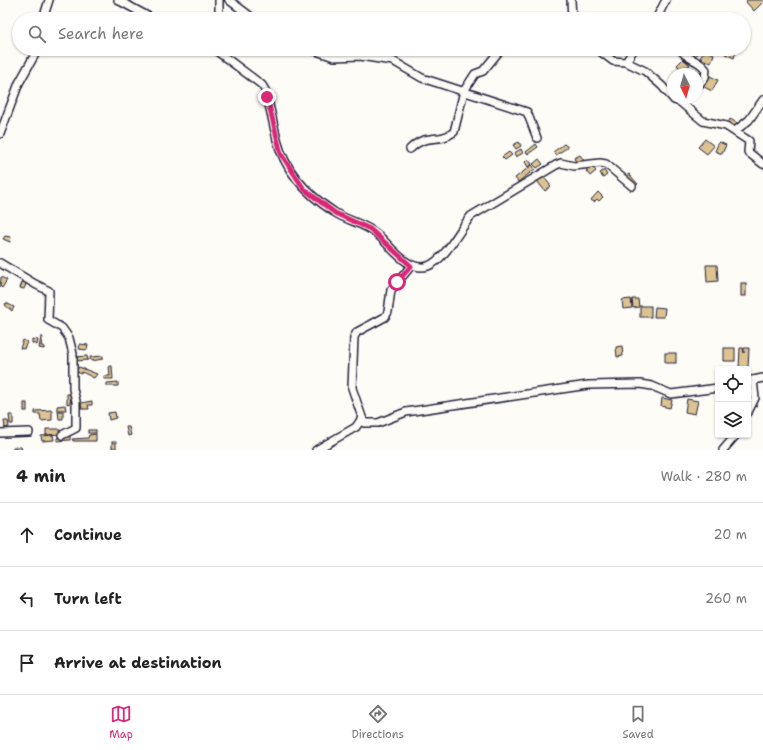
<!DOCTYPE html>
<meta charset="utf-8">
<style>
body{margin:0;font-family:"Shantell Sans",sans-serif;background:#f6f6f6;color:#222}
.controls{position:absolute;right:12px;bottom:12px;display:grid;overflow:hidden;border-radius:4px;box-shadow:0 1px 3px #0004}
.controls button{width:36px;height:36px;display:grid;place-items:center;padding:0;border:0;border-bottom:1px solid #e0e0e0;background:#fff;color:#222;font:20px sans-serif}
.compass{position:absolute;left:667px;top:68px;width:36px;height:36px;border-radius:50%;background:#fff;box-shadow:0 1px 3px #0004;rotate:175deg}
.stop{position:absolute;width:12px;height:12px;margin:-9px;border:3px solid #db2777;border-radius:50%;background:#fff}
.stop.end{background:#db2777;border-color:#fff;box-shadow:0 1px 4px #0008}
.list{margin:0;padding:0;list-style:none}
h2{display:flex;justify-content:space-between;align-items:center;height:52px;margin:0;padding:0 16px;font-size:17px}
h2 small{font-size:13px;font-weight:400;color:#767676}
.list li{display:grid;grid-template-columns:26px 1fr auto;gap:12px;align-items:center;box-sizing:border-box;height:64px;padding:0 16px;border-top:1px solid #e0e0e0}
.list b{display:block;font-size:15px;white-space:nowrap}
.list em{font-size:13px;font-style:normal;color:#767676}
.icon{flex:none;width:22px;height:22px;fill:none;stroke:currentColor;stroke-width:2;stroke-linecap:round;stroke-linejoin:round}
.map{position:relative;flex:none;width:763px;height:450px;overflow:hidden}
.search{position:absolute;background:#fff;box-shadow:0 1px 3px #0004;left:12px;right:12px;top:12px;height:44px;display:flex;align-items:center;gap:10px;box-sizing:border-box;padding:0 14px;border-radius:22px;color:#767676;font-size:15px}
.sheet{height:244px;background:#fff}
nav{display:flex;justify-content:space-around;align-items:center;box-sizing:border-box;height:56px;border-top:1px solid #e0e0e0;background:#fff;font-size:11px;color:#767676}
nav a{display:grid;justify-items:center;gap:2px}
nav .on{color:#db2777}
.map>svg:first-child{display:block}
.building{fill:#ddc392;stroke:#22223b}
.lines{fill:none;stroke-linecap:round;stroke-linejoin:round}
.minor-casing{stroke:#22223b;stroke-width:10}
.minor{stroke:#fdfcf7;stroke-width:7}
.route{stroke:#db2777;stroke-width:5}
</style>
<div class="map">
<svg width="763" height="450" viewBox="0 0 763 450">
<rect width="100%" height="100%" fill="#fdfcf7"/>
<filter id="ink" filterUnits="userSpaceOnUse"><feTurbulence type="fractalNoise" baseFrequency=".025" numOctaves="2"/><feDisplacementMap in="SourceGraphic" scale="8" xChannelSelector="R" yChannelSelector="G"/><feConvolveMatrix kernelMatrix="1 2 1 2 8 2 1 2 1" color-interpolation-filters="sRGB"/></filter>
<g filter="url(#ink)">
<g class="building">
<polygon points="747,0 763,0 763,2 754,11 746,2"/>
<polygon points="686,49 695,49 699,53 694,57"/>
<polygon points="728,49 737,49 734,58 725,54"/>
<polygon points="705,50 714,54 711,63 700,58"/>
<polygon points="683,59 690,65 682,71 677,65"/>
<polygon points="695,70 705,75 700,83 697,81 697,74 693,74"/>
<polygon points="708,75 718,80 712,91 702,86"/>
<polygon points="730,119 741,125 736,134 725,129"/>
<polygon points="705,139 714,146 707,154 698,147"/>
<polygon points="519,142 521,146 516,149 513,145"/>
<polygon points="719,142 726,145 722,154 715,151"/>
<polygon points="536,144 538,147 528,154 526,152"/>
<polygon points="564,144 568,147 556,155 553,152"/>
<polygon points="521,149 523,153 516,157 514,153"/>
<polygon points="509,152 512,155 505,160 502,157"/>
<polygon points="580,155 584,160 577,164 574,158"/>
<polygon points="528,159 532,164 528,167 525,162"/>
<polygon points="539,159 543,164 537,168 533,164"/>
<polygon points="532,165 535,169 518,182 515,178"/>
<polygon points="592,167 596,171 590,176 586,171"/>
<polygon points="604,170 607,175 603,178 600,173"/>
<polygon points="629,174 638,184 635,186 626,176"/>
<polygon points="543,176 551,186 545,191 537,181"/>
<polygon points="598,192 603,197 599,201 597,199 594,202 591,200"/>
<polygon points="5,236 11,237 10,242 3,239"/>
<polygon points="706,265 717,265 718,281 707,282"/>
<polygon points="1,277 7,280 2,288 0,286"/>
<polygon points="23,280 27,282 24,289 20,288"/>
<rect x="741" y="283" width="5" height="13"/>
<polygon points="631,299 632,308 623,309 622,300"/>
<polygon points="632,299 638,299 639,307 633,308"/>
<polygon points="6,303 14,307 12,311 5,305"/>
<rect x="640" y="306" width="11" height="11"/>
<polygon points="655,307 665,308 664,317 654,317"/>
<polygon points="41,337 43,337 41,346 44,346 44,349 39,348"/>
<polygon points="32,339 38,340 37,345 32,343"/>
<polygon points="23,340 27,342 24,349 20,348"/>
<polygon points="80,344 88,345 87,350 79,349"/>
<polygon points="622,346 623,356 617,357 616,347"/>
<rect x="724" y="348" width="11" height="13"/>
<polygon points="740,348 743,348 744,353 744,348 749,348 748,368 739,368"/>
<rect x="665" y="353" width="11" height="10"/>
<polygon points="87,356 88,360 76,361 75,357"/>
<polygon points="103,356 103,359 91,361 90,357"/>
<polygon points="109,366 112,366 113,379 104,379 104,376 110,376"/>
<polygon points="79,367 97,374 94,378 82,372 81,374 76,371"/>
<polygon points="118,382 118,386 107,386 107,383"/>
<polygon points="67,394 73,394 73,404 71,404 71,398 70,403 67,404"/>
<polygon points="662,398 672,400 670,408 661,406"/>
<polygon points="687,399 698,401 695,414 685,412"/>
<polygon points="92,401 92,405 88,405 89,409 82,409 81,403"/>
<rect x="24" y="403" width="3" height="8"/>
<polygon points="65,405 66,410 57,410 57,406"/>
<polygon points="52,410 52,420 41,421 40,414 35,414 35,411"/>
<polygon points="58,411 63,411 63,419 59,419"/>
<polygon points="115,412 116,418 109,420 108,413"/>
<polygon points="9,415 13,415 13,424 10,424"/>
<polygon points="4,421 8,421 9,427 5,428"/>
<polygon points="126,427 129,427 131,435 128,436"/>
<polygon points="46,429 59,429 60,434 46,435"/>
<rect x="88" y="430" width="8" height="3"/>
<polygon points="96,434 96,441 73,441 72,439 88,438 89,435"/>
<polygon points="53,435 54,440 42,441 41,436"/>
<polygon points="65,435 70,435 70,440 57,441 57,438 65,437"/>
<rect x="112" y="442" width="4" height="6"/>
<polygon points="13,447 21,447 22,450 13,450"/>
</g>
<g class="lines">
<defs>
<g id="minor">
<polyline points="118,0 153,19"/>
<polyline points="219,0 219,19"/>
<polyline points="229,0 254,19"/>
<polyline points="571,0 572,19"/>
<polyline points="43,19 49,0"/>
<polyline points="656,19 666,0"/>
<path d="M214 49 262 85 265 90C270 106 273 123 277 140 285 171 308 195 334 212 347 221 364 223 377 234 390 245 408 273 428 266 445 260 460 229 471 216L556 165 561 163 574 166 600 163 606 164 632 186"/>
<polyline points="310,49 334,57 360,56 393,61 422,78 527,112 537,138"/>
<polyline points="597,49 613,61 626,62 645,71 662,86 674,100 680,102 703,121 726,126 749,141 748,152 763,164"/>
<path d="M680 49C688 61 699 59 706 70L705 77 697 87"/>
<polyline points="626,62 634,49"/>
<polyline points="735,131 749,120 763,100"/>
<polyline points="0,134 19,83 38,49"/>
<path d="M410 149C427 132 437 144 454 132L464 91 475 74 483 71 501 49"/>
<polyline points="0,263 35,284 49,291 48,320 62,328 69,338 73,354 73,389 76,401 76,428 62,435"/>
<polyline points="411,266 391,290 388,312 385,317 357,332 354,337 352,388 364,423 378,423 406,412 588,385 640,384 652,386 671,394 718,388"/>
<polyline points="748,380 753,380 763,378"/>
<polyline points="748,412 755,398 753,380"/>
<polyline points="0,433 29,432"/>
<polyline points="316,450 356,427 362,418"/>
<polyline points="723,450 736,435"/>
</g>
</defs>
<use href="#minor" class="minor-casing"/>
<use href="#minor" class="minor"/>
</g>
</g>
<g class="lines" filter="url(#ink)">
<polyline class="route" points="267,97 281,154 304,189 335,213 370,229 411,266 397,282"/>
</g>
</svg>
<div class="controls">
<button><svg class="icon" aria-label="locate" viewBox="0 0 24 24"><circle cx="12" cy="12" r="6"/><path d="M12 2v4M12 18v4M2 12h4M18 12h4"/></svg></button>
<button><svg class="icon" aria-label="layers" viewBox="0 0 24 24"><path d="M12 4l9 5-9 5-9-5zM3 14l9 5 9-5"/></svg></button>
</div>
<svg class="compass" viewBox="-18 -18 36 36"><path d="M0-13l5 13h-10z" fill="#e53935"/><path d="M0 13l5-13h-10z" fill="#767676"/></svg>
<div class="stop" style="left:397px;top:282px"></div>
<div class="stop end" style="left:267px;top:97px"></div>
<div class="search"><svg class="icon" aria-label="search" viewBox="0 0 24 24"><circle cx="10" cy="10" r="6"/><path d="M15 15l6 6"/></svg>Search here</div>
</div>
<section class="sheet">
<h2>4 min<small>Walk · 280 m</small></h2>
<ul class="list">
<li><svg class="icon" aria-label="ahead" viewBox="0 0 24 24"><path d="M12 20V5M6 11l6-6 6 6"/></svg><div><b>Continue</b></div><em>20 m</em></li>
<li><svg class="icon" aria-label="left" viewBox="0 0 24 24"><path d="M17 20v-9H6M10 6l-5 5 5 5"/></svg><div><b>Turn left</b></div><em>260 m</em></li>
<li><svg class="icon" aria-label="arrive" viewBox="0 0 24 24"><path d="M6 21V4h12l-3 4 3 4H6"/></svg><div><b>Arrive at destination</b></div></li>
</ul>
</section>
<nav>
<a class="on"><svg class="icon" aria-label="map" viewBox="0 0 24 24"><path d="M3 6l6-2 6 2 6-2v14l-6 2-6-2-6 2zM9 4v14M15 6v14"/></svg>Map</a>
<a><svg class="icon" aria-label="directions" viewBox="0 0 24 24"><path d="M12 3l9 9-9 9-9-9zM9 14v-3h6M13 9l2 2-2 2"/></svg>Directions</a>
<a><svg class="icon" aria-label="saved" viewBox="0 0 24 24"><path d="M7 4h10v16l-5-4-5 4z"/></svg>Saved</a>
</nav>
